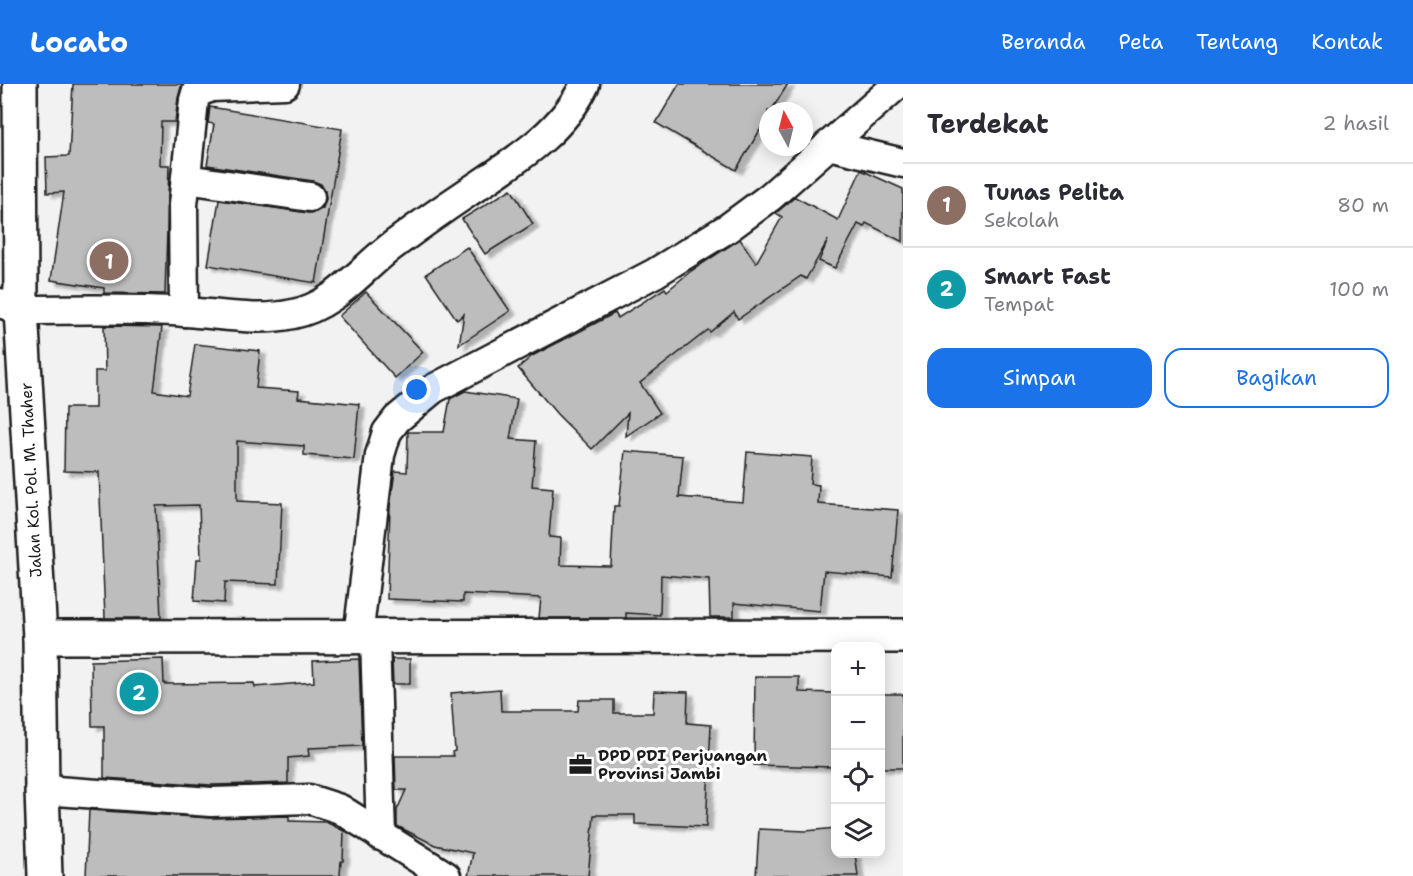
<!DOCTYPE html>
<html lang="id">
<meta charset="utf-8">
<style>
body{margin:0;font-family:"Shantell Sans",sans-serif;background:#f7f7f7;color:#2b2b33}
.controls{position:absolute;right:18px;bottom:18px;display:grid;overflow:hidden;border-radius:12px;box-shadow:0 3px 15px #0003}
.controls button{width:54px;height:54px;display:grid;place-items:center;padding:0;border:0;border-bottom:2px solid #e1e1e2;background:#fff;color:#2b2b33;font:30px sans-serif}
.compass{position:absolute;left:759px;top:18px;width:54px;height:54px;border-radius:50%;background:#fff;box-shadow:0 3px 15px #0003;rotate:353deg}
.you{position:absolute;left:417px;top:306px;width:21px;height:21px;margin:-15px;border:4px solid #fff;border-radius:50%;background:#1a73e8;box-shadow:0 0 0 9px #1a73e833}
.badge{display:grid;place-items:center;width:39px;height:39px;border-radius:50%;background:#1a73e8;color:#fff;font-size:20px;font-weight:700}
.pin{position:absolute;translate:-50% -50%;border:3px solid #fff;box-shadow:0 2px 6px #0006}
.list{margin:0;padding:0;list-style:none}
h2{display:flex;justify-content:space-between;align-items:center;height:78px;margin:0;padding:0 24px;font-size:26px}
h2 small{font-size:20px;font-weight:400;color:#7c7c81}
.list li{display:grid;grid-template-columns:39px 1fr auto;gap:18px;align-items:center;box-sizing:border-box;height:84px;padding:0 24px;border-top:2px solid #e1e1e2}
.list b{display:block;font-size:22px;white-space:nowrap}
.list p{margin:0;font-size:20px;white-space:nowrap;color:#7c7c81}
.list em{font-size:20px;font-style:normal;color:#7c7c81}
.actions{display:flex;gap:12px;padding:18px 24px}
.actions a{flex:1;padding:14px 0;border:2px solid #1a73e8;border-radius:18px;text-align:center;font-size:21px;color:#1a73e8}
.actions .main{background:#1a73e8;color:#fff}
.icon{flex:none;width:33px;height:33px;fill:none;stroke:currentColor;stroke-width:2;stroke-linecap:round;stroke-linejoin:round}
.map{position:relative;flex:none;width:903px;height:792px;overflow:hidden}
header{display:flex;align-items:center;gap:36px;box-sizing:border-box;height:84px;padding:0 30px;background:#1a73e8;color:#fff}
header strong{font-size:28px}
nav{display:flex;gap:33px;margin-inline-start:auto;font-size:21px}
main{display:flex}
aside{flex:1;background:#fff}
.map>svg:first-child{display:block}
.building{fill:#bdbdbd;stroke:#1c1c1c;stroke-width:1.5;filter:url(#shadow)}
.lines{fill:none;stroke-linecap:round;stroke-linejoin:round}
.minor-casing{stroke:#1c1c1c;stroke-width:33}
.tertiary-casing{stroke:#1c1c1c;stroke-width:38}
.minor{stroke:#fff;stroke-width:28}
.tertiary{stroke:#fff;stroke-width:33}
.labels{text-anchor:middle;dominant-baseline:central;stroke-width:6;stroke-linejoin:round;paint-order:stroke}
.street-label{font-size:16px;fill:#1c1c1c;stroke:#fff}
.poi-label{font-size:16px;font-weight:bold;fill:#1c1c1c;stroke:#fff;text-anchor:start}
</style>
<header>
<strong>Locato</strong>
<nav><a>Beranda</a><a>Peta</a><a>Tentang</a><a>Kontak</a></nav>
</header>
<main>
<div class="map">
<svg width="903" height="792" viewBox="0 0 903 792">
<defs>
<filter id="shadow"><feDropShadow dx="6" dy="4" stdDeviation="1.5" flood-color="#0004"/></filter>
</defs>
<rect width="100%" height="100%" fill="#f2f2f2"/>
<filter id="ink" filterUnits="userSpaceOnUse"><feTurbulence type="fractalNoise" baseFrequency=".0167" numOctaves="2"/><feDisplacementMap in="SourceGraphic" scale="12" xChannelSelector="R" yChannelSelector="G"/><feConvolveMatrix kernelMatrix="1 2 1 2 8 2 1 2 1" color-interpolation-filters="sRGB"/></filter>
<g filter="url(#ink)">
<g class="building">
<polygon points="73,0 182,0 178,14 175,38 161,38 160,81 169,81 165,210 104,209 104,204 51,196 64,108 47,109 46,73 69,72"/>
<polygon points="679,0 788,0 771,27 768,27 768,33 736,86 656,39"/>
<polygon points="210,23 342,45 316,199 208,181 219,116 308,129 316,128 323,124 326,115 325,107 321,100 313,97 207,81 214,40 208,39"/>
<polygon points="861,86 903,105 903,158 866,139 864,143 858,140 835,184 819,177 828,156 806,195 801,192 738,235 734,228 710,248 708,246 640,299 660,329 626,352 628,329 592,365 557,330 518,284 532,272 615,229 618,234 665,204 667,207 691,187 740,155 756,179 782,133 776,129 795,113 838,136"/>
<polygon points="511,105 533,140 485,170 462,135"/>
<polygon points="467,163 510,227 459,261 464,230 457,236 426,190"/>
<polygon points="366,208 423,268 395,294 339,232"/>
<polygon points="104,242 162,243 154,307 187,312 195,260 260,267 256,304 299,307 298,314 359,320 354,375 304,371 304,362 237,357 237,417 282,419 278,500 225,498 224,519 194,517 197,475 201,475 199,421 156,422 161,534 105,534 99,388 64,387 65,324 95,324 95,287 105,287"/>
<polygon points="465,307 517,315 510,355 536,357 532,402 553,404 549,453 561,454 560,481 611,482 614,422 619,422 625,367 683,372 679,413 743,418 747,368 812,373 810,400 819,401 818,420 898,426 892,493 824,487 820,527 734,519 734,533 710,533 709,495 661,491 660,531 626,529 626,534 539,534 541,514 463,510 463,518 387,515 390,423 395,387 407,388 408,348 444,348 450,315"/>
<polygon points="163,575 164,600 254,599 255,603 314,598 313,577 359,575 362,662 308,664 309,672 288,674 288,699 211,701 104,694 104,642 92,642 91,577"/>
<polygon points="392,575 410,575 410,600 393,600"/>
<polygon points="755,593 799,593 799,608 836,609 836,683 754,681"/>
<polygon points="500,605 501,627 578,627 579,616 614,616 614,629 653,629 654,607 688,608 687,639 711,641 706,743 635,740 635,731 594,731 588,792 468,792 473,769 435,761 397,742 397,726 406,706 396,706 395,672 453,672 452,668 455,667 451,609"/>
<rect x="880" y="610" width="23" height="74"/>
<polygon points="89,726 210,734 289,732 289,737 326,738 344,747 343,777 341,777 340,792 86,792"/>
<polygon points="836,744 836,770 855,770 858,792 756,792 759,745 806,747"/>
</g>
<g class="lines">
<defs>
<g id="minor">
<polyline points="828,61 903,79"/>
<polyline points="186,95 310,113"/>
<path d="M0 219 21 226C75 226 130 224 185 228 221 230 257 238 293 230 336 222 362 183 396 159 419 142 443 125 467 109 510 80 562 50 585 0"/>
<polyline points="184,228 183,121 194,16 196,9 212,3 285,0"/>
<polyline points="358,553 380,371 387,348 397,335 433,305 655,189 728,144 770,113 898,0"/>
<polyline points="375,553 381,752"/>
<polyline points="42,706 211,718 309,715 340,725 446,792"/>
</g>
<g id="tertiary">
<polyline points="20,0 21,226 40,553 42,706 45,792"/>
<polyline points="40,553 903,552"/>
</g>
</defs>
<use href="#minor" class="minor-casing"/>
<use href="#tertiary" class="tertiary-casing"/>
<use href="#minor" class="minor"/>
<use href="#tertiary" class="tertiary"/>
</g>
</g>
<defs>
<symbol id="office-bare" viewBox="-9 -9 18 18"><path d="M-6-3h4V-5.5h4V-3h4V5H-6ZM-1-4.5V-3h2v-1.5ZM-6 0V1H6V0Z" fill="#1c1c1c" stroke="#fff" stroke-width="2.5" paint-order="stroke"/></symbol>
</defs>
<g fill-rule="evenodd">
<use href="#office-bare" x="564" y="664" width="33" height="33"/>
</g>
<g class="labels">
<g class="street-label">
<text transform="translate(31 396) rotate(-93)">Jalan Kol. Pol. M. Thaher</text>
</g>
<g class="poi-label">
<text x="598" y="671">DPD PDI Perjuangan<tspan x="598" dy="18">Provinsi Jambi</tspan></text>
</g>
</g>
</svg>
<div class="controls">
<button>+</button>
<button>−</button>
<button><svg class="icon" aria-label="locate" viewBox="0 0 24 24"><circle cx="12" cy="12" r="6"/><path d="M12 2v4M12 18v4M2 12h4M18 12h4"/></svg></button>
<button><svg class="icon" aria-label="layers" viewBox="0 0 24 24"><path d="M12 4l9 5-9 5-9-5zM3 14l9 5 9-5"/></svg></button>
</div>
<svg class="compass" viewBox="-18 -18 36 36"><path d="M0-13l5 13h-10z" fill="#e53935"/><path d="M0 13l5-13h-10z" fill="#7c7c81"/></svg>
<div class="you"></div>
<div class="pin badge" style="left:109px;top:177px;background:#8d6e63">1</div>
<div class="pin badge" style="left:139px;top:608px;background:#0f9aa8">2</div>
</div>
<aside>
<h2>Terdekat<small>2 hasil</small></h2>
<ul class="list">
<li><span class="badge" style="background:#8d6e63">1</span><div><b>Tunas Pelita</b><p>Sekolah</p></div><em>80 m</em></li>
<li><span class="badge" style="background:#0f9aa8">2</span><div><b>Smart Fast</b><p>Tempat</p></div><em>100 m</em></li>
</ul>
<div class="actions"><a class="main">Simpan</a><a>Bagikan</a></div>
</aside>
</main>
